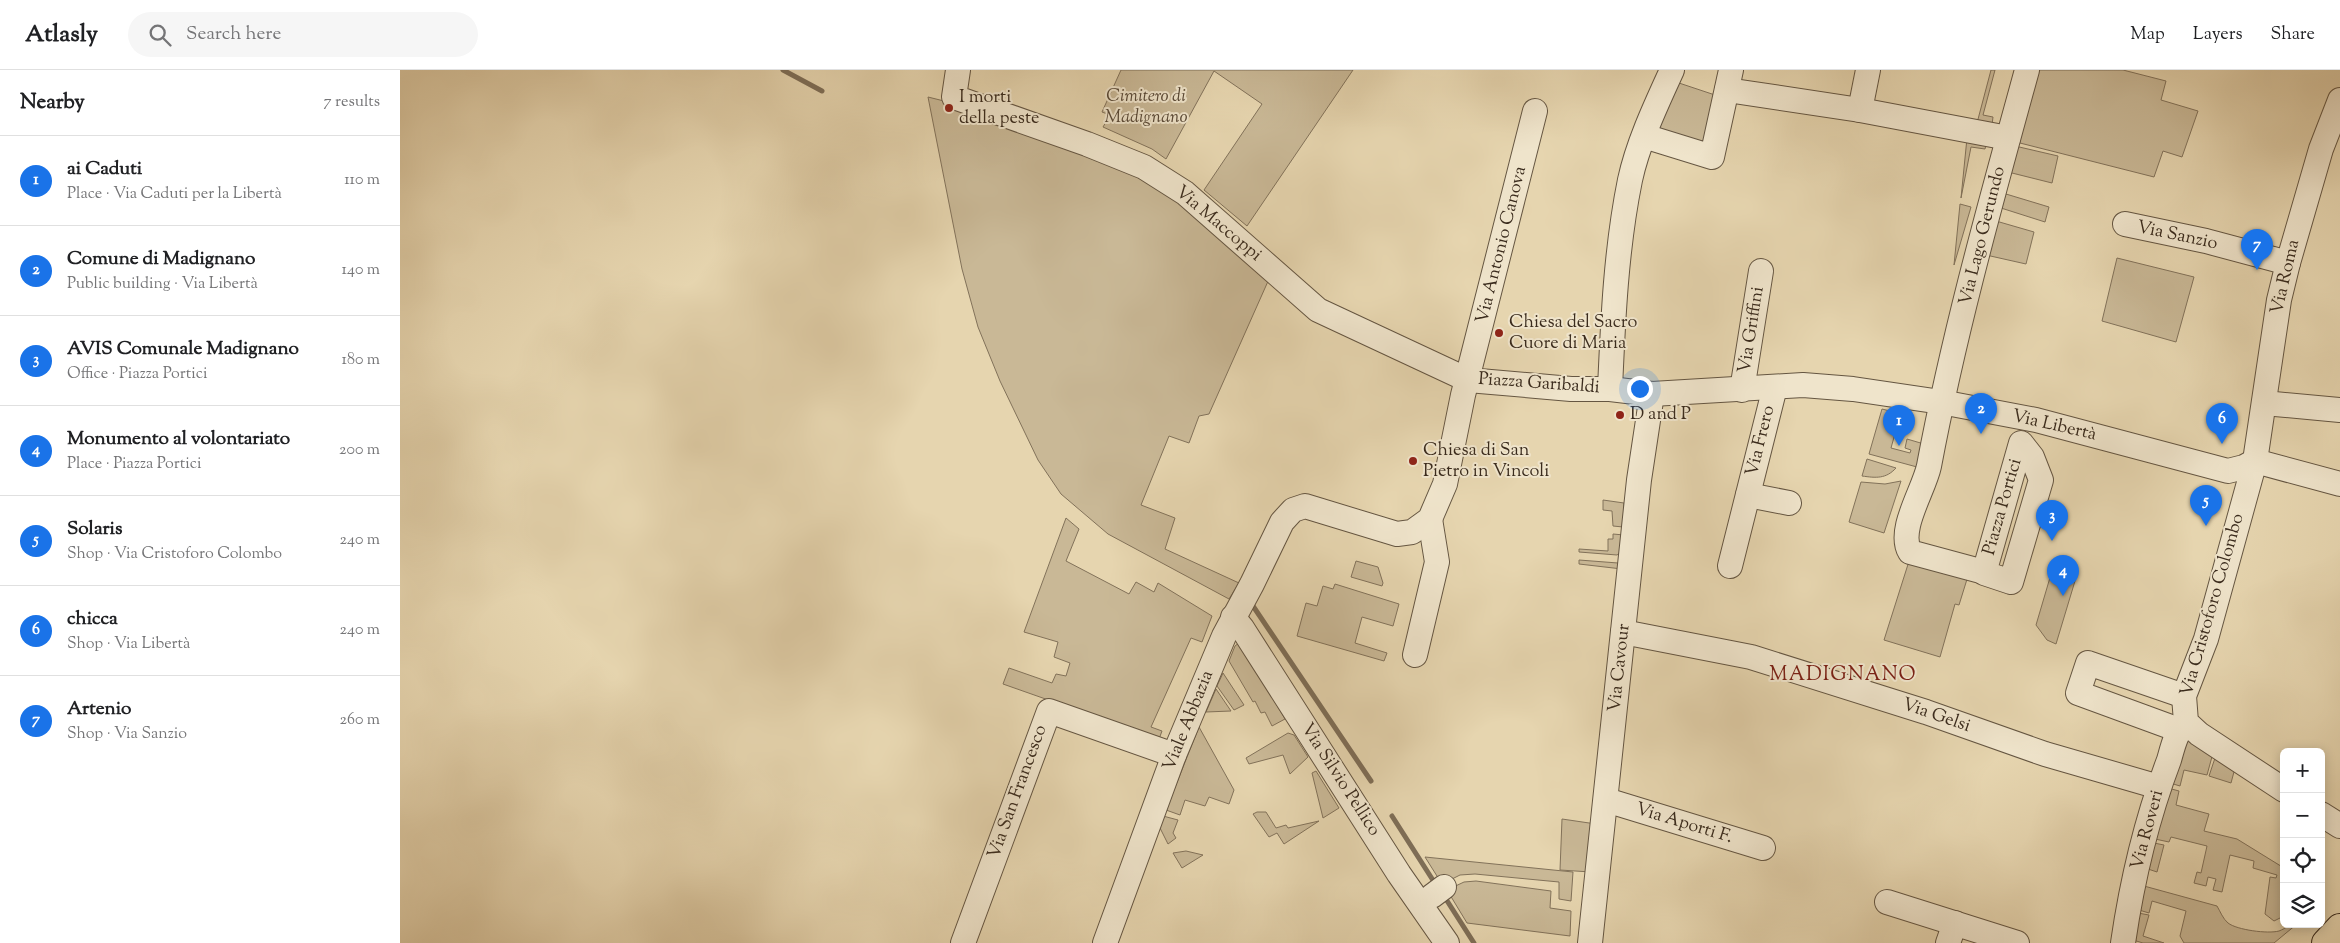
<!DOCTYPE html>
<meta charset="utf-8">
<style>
body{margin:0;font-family:"Sorts Mill Goudy",serif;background:#f6f6f6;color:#202124}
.controls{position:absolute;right:15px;bottom:15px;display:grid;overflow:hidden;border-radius:8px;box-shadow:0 2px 12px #0003}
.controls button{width:45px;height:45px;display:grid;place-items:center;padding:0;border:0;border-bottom:1px solid #e0e0e0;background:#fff;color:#202124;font:25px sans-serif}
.you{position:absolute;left:1239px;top:318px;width:18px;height:18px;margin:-12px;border:4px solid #fff;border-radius:50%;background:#1a73e8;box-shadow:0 0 0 8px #1a73e833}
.badge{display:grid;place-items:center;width:32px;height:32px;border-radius:50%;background:#1a73e8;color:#fff;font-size:16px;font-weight:700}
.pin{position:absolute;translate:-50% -41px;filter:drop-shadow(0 1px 2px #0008)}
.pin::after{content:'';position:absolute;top:26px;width:18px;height:15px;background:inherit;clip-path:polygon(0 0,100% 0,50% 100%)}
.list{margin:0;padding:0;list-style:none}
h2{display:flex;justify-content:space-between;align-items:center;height:65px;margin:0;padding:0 20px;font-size:21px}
h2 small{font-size:16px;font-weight:400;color:#757577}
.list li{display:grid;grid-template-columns:32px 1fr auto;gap:15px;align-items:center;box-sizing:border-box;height:90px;padding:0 20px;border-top:1px solid #e0e0e0}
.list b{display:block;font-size:19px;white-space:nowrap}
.list p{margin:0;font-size:16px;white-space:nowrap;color:#757577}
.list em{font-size:16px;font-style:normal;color:#757577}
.icon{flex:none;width:28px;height:28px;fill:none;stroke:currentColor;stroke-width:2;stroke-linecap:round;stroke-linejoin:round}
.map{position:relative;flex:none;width:1940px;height:873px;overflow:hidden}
header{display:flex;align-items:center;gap:30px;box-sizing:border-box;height:70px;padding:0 25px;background:#fff;border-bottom:1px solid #e0e0e0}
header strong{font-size:24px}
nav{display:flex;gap:28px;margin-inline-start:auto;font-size:18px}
.search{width:350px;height:45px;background:#f6f6f6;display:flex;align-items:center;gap:12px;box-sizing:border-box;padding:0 18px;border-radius:28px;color:#757577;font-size:19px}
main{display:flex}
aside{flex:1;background:#fff}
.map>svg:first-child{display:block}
.green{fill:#c9b896;stroke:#82725a}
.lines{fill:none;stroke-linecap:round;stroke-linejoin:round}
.stream{stroke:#7e6e57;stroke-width:5}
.minor-casing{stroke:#655642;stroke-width:26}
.major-casing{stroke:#3a2b1d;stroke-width:30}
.minor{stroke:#efe4cb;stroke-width:24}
.major{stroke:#e6d5af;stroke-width:28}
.poi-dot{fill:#8f2418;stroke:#efe4cb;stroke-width:2}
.labels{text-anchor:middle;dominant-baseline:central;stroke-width:4;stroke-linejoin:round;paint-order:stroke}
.park-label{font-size:18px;font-style:italic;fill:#574735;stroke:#efe4cb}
.poi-label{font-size:18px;fill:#3a2b1d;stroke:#efe4cb;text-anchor:start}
.street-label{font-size:18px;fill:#3a2b1d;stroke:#efe4cb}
.quarter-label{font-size:20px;letter-spacing:1px;fill:#7a1f14;stroke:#efe4cb}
</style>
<header>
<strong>Atlasly</strong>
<div class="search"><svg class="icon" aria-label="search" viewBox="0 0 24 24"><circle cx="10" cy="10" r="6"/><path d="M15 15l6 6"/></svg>Search here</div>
<nav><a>Map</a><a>Layers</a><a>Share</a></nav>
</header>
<main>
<aside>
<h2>Nearby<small>7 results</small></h2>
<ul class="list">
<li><span class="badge">1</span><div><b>ai Caduti</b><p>Place · Via Caduti per la Libertà</p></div><em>110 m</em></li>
<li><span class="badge">2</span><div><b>Comune di Madignano</b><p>Public building · Via Libertà</p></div><em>140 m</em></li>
<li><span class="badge">3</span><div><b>AVIS Comunale Madignano</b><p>Office · Piazza Portici</p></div><em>180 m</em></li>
<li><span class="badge">4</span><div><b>Monumento al volontariato</b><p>Place · Piazza Portici</p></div><em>200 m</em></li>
<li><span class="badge">5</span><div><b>Solaris</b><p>Shop · Via Cristoforo Colombo</p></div><em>240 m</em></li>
<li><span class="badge">6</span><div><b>chicca</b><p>Shop · Via Libertà</p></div><em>240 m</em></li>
<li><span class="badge">7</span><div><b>Artenio</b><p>Shop · Via Sanzio</p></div><em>260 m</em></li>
</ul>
</aside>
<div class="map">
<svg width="1940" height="873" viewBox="0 0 1940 873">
<rect width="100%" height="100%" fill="#e6d5af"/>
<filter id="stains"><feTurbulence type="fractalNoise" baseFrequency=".004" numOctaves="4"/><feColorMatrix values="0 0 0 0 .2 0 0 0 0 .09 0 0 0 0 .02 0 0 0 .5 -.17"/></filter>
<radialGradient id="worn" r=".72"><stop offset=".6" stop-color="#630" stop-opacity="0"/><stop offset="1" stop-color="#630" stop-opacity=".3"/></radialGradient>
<g class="green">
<polygon points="721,0 953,0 847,156 804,120 862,34 814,1 766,89 752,79 703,57 710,45 702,42"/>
<polygon points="1591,0 1595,0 1583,45 1593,47 1592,55 1577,53"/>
<polygon points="1636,0 1723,0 1766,11 1761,30 1798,41 1782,87 1763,81 1754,107 1616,72"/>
<polygon points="1279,13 1315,25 1306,67 1303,71 1297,71 1263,60 1259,57"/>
<polygon points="528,27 552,33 741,107 770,126 869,209 809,344 799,346 789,373 769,366 741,435 775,448 765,479 839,513 829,529 708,464 661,424 638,390 600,311 578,257 562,199"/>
<polygon points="1567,68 1587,71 1585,79 1571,77 1561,128"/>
<polygon points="1615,76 1658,86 1652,113 1608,102"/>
<polygon points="1606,124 1649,137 1645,152 1601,138"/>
<polygon points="1560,134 1571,137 1554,195"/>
<polygon points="1596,151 1634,162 1626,194 1586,185"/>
<polygon points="1717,188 1794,207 1776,272 1702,251"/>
<polygon points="1482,339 1506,345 1501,361 1496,360 1491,378 1510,383 1511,380 1505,378 1507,369 1524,374 1517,397 1469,384"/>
<path d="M1467 389 1496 398C1486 409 1476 408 1462 406Z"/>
<polygon points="1501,411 1484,463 1449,452 1461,412 1485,414"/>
<polygon points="1203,430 1224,433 1223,457 1213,456 1212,441 1203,440"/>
<polygon points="666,448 679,459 666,491 729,524 736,512 754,522 758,513 812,546 802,572 791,568 751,657 762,661 759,669 603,614 609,598 652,613 656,604 666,606 670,593 654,587 658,572 624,562"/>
<polygon points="1213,464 1224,465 1223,481 1217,485 1179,482 1179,479 1208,481 1208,469 1213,469"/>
<polygon points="1510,488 1568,506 1559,535 1555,534 1540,587 1484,570"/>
<polygon points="1179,490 1218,493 1222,495 1222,499 1179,494"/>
<polygon points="956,491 978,497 983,513 982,516 951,507"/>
<polygon points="1654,494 1678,501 1656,574 1647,570 1636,555"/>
<polygon points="935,514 999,534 993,556 962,547 955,573 987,583 984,591 897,566 906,533 917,536 923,516 933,519"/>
<polygon points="840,572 885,649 872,656 865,642 861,643 855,631 853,632 829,591 835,576"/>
<polygon points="823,603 844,635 834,640 817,616"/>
<polygon points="816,619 831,641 806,642"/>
<polygon points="799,657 834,720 829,734 809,727 805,736 785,730 780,745 766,740"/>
<polygon points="888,663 894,665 908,687 890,704 883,685 849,694 846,688"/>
<polygon points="1789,670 1813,683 1807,705 1784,700 1780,716 1770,713 1781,676"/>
<polygon points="1816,685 1835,698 1831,713 1809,706"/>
<polygon points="916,701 939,738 923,748 912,703"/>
<polygon points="1768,718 1779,721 1776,735 1809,744 1804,761 1837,769 1884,798 1884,846 1874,851 1865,844 1870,807 1876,808 1877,805 1853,798 1854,791 1830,785 1822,822 1813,820 1816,809 1808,807 1806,816 1794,813 1797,802 1801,803 1807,776 1771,767 1769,772 1755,769"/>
<polygon points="857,742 866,742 876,758 886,755 888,758 919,751 884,774 877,763 869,767 853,744"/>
<polygon points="763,746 778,750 773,763 776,768 768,774 759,756"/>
<polygon points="1162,749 1196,754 1191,802 1160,800"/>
<polygon points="1754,773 1764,775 1757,802 1748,799"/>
<polygon points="786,781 803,785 782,798 773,783"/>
<polygon points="1025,787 1173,802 1171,831 1159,829 1159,812 1075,804 1060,805 1042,814"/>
<polygon points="1076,811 1151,821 1150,838 1171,841 1170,866 1067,853 1047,820 1064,812"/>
<path d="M1744 816 1817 836C1820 841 1823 849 1828 853 1837 860 1868 864 1879 861 1887 858 1889 854 1897 854L1874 873H1784L1780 866 1786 841 1752 831 1749 843 1739 840Z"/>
<polygon points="1738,843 1749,845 1743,866 1764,873 1743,873 1733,870"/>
</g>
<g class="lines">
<g class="stream">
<polyline points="383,0 422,21"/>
<polyline points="853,536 971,711"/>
<polyline points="992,746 1036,815"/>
<polyline points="1044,826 1074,873"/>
</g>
<defs>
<g id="minor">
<polyline points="558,0 554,27 687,74 744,97 785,123 918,240 1068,310 1171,319 1210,319 1252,324 1403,315 1453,319 1541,332 1636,350 1828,401 1844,397 1855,391"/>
<polyline points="1327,20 1460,40 1608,68"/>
<polyline points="1460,40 1468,0"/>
<polyline points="1244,66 1312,87 1331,0"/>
<polyline points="1725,154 1806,171 1888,193"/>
<path d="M1210 319C1213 249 1216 179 1230 110 1238 73 1256 35 1272 0"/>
<polyline points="1342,320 1361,201"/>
<polyline points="1864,333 1940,340"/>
<polygon points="1621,373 1632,387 1641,410 1611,512 1584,503"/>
<polyline points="1855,391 1940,414"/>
<polyline points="1348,425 1389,433"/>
<polyline points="1330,496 1375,317"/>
<path d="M1584 502 1510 482C1497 460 1524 420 1529 396 1554 263 1591 131 1627 0"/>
<polyline points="833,547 842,558 999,804 1047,873"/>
<polyline points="1223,562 1351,587 1526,642 1645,684 1759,717"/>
<polyline points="1015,585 1037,492 1030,449"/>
<polyline points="1779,660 1678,623 1688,593 1784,626"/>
<polyline points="1884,720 1799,664 1786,652 1784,626 1806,569 1855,391 1879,230 1888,193 1921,79 1940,30"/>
<polyline points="1206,730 1363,778"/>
<polyline points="1921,744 1940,756"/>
<polyline points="1032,826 1044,817"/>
<polyline points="1487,832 1617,873"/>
<polyline points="563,873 649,641 774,685"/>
<polyline points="705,873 774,685 824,566 852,514 882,452 893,440 905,436 997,464 1012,462 1030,449 1045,414 1063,325 1135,41"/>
<polyline points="1190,873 1239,410 1252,324"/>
<polyline points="1548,873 1555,853"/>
<path d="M1723 873C1732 811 1747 748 1769 690 1773 676 1776 662 1786 652"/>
</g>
<polyline id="major" points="1926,873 1940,858"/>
</defs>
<use href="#minor" class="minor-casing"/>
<use href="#major" class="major-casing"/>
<use href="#minor" class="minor"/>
<use href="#major" class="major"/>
</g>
<g class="poi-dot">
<circle cx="549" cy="38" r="5"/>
<circle cx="1099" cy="263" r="5"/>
<circle cx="1220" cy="345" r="5"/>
<circle cx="1013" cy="391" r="5"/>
</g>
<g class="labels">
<g class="park-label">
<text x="746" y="27">Cimitero di<tspan x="746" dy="21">Madignano</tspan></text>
</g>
<g class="poi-label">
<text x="559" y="28">I morti<tspan x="559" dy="21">della peste</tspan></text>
<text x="1109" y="253">Chiesa del Sacro<tspan x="1109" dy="21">Cuore di Maria</tspan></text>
<text x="1230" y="345">D and P</text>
<text x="1023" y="381">Chiesa di San<tspan x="1023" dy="21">Pietro in Vincoli</tspan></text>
</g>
<g class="street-label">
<text transform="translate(818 154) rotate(40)">Via Maccoppi</text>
<text transform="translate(1583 166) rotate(-76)">Via Lago Gerundo</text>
<text transform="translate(1777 166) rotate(12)">Via Sanzio</text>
<text transform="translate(1102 175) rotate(-76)">Via Antonio Canova</text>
<text transform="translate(1886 207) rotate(-77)">Via Roma</text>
<text transform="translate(1352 260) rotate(-81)">Via Griffini</text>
<text transform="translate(1139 314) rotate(4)">Piazza Garibaldi</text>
<text transform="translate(1654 356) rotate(13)">Via Libertà</text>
<text transform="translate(1361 371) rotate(-76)">Via Frero</text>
<text transform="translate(1603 437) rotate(-74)">Piazza Portici</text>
<text transform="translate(1813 535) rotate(-74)">Via Cristoforo Colombo</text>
<text transform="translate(1220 598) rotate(-84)">Via Cavour</text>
<text transform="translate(1536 646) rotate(19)">Via Gelsi</text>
<text transform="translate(789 651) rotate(-68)">Viale Abbazia</text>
<text transform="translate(940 710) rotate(57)">Via Silvio Pellico</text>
<text transform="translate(618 722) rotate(-70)">Via San Francesco</text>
<text transform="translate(1284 754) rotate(17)">Via Aporti F.</text>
<text transform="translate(1748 760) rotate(-75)">Via Roveri</text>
</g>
<g class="quarter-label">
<text x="1443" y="605">MADIGNANO</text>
</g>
</g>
<rect width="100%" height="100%" filter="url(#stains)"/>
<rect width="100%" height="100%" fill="url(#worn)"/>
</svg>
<div class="controls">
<button>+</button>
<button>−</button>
<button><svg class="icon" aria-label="locate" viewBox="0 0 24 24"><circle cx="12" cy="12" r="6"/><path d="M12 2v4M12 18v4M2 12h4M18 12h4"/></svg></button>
<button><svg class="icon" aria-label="layers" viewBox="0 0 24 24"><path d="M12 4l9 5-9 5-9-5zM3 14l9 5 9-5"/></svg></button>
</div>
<div class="you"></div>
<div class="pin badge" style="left:1499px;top:376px">1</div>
<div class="pin badge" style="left:1581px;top:364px">2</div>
<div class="pin badge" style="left:1652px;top:471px">3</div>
<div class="pin badge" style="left:1663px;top:526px">4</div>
<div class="pin badge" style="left:1806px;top:456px">5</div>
<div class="pin badge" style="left:1822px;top:374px">6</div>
<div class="pin badge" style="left:1857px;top:200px">7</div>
</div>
</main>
